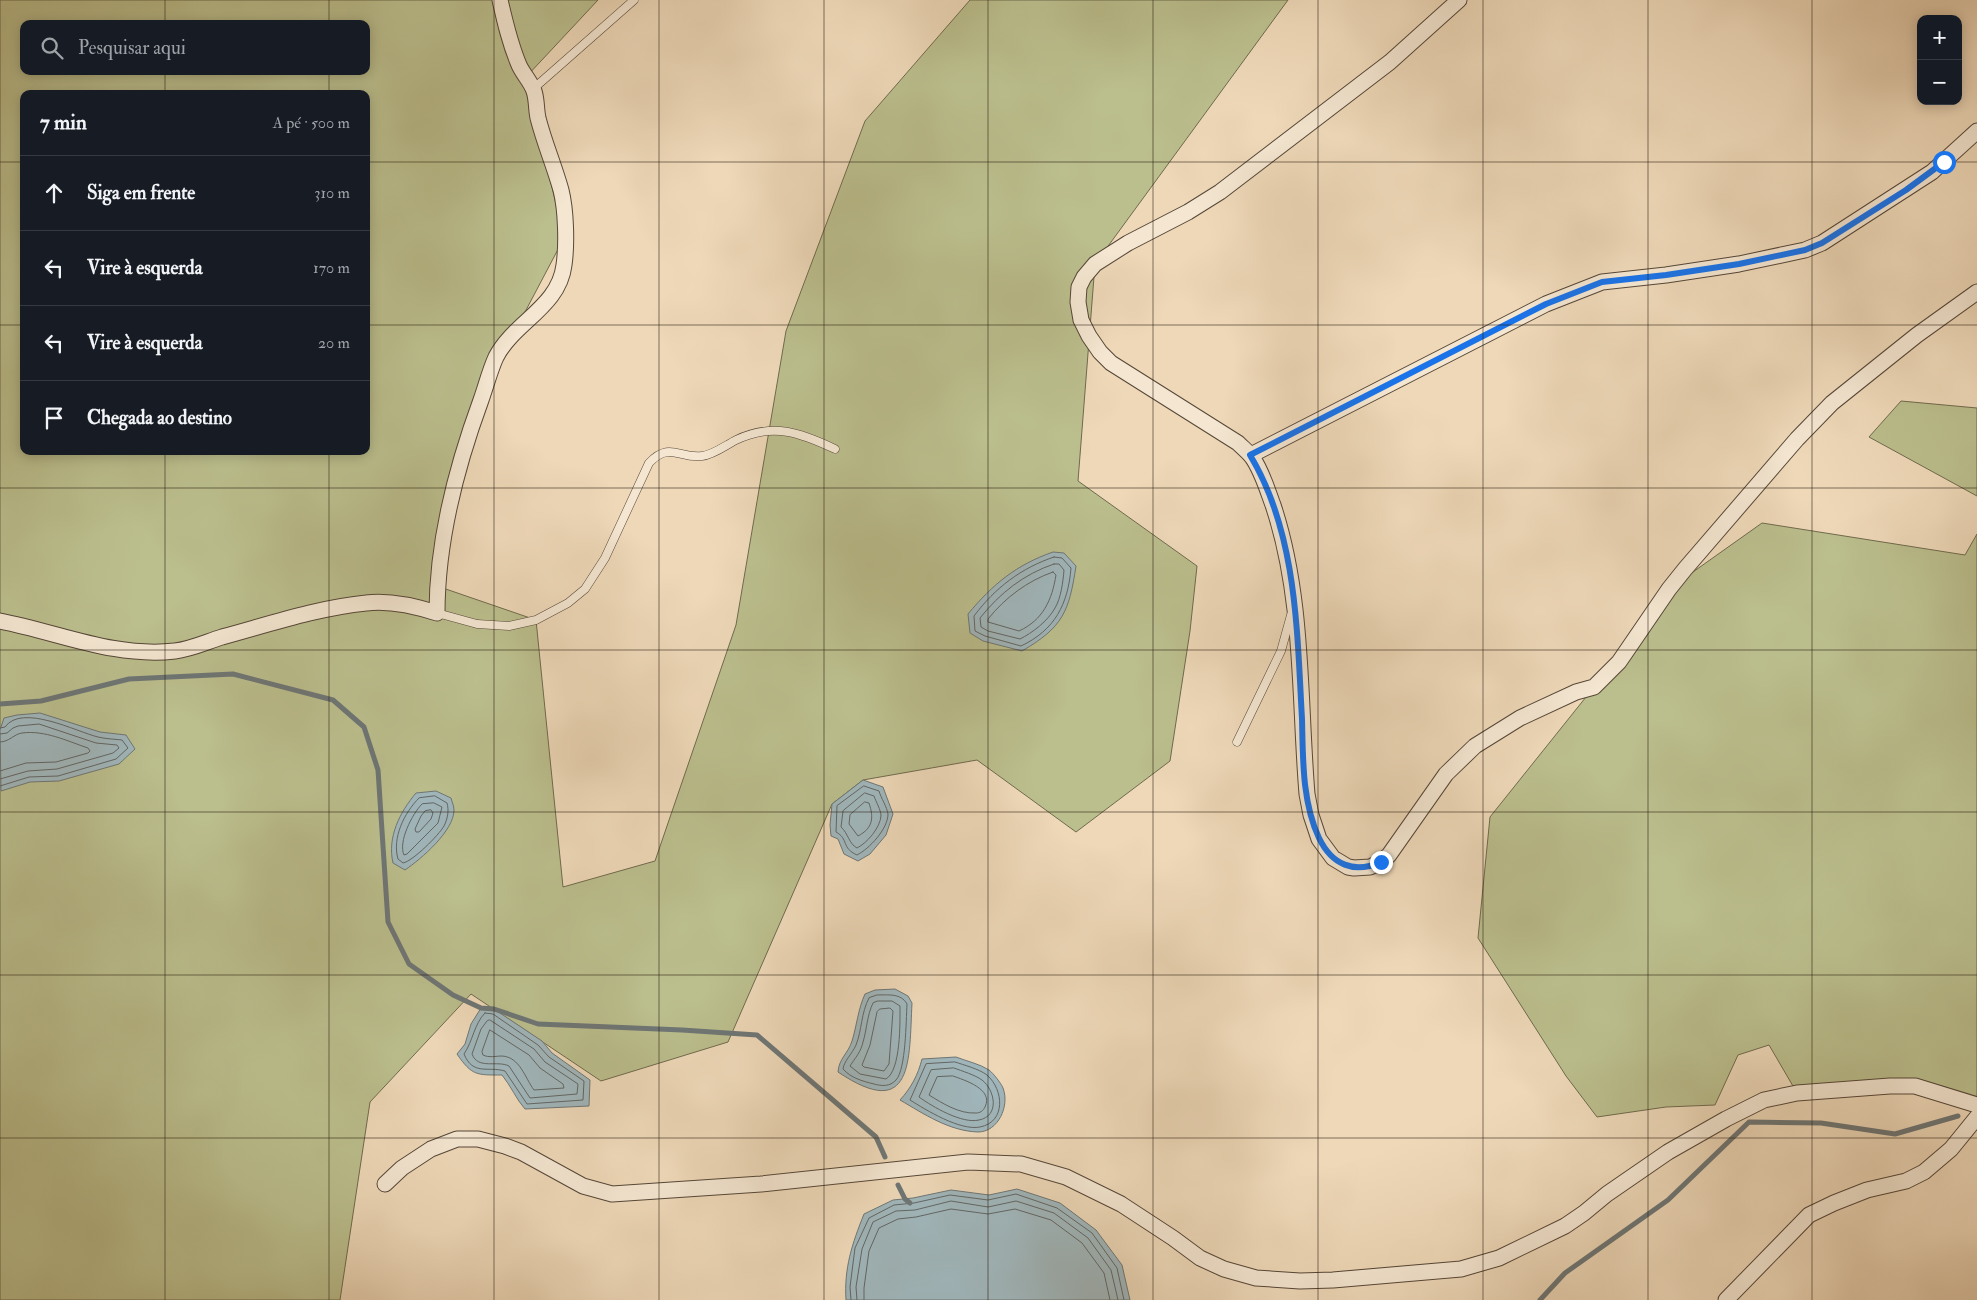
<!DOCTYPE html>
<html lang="pt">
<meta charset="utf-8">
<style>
body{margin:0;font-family:"IM FELL Double Pica",serif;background:#242831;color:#f1f3f6}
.controls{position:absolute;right:15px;top:15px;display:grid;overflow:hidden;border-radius:10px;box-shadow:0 2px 12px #0003}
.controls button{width:45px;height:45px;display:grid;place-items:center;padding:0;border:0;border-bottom:1px solid #363941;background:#171b24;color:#f1f3f6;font:25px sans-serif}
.stop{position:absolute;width:15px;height:15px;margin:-11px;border:4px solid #1a73e8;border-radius:50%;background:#fff}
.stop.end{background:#1a73e8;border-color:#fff;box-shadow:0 1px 5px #0008}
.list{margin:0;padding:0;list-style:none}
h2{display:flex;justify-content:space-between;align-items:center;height:65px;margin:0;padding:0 20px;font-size:21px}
h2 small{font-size:16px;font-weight:400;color:#9ea1a6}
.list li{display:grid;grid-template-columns:32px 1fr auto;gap:15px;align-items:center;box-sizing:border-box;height:75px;padding:0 20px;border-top:1px solid #363941}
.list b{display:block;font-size:19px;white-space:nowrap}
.list em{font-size:16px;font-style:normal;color:#9ea1a6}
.icon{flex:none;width:28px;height:28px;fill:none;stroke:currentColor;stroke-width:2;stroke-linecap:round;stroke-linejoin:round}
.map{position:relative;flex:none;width:1977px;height:1300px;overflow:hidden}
.search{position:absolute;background:#171b24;box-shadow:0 2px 12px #0003;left:20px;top:20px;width:350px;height:55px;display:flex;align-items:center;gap:12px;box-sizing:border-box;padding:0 18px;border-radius:10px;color:#9ea1a6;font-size:19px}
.panel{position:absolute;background:#171b24;box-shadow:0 2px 12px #0003;left:20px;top:90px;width:350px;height:365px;border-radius:10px}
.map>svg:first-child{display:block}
.green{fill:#bbbe8d;stroke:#6f6a4d;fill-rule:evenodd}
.water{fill:#a0b6bb;stroke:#6e7675}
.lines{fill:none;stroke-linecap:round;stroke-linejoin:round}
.shore{stroke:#626664;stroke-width:1}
.stream{stroke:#6e7675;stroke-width:5}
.service-casing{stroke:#564738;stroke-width:9}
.minor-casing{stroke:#564738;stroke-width:17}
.service{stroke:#f4e6d1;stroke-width:8}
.minor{stroke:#f4e6d1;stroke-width:15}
.route{stroke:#1a73e8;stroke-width:6}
.grid{fill:none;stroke:#23170d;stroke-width:1;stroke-opacity:0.55}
</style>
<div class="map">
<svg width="1977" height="1300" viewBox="0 0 1977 1300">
<rect width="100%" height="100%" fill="#eed8b8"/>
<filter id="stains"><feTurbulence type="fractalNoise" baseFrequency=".004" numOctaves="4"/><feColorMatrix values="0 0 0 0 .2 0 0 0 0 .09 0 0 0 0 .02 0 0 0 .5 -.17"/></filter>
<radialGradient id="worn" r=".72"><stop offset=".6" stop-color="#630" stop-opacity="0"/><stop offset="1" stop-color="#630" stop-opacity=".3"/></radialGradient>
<g class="green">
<path d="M0 0H598L526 77 564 238 486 386 437 586 536 620 563 887 655 861 736 625 786 331 865 121 970 0H1288L1095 264 1078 481 1197 566 1190 631 1170 761 1076 832 977 760 863 780 832 804 728 1042 601 1081 471 994 370 1102 340 1300H0ZM24 24H366V71H24ZM24 94H366V451H24Z"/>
<polygon points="1901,401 1977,408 1977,496 1869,437"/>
<polygon points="1762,523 1965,555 1977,534 1977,1105 1890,1086 1797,1093 1769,1045 1738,1055 1715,1105 1666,1107 1597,1117 1566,1076 1478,938 1490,817 1594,687 1669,589"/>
</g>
<g class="water">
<path d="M1053 552 1064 553 1076 566C1069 612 1063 627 1022 651L983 641 970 633 968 614C993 584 1016 565 1053 552Z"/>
<polygon points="40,713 100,732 126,735 135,749 119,764 59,781 30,782 1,791 0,730 4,718 17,715"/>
<polygon points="863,780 883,787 893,814 886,835 870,854 858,861 844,854 838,839 831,836 830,825 832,804"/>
<path d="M436 791 451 798C452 802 454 806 454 810 454 831 421 859 405 870L393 863C387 837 400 812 416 793Z"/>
<path d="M895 989 908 996 912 1003C909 1059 914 1123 838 1072 839 1058 848 1054 852 1041 857 1025 858 1009 865 994L875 990Z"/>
<path d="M481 1008 494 1009 542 1041 552 1053 590 1080 589 1106 525 1109C516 1099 511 1086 502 1075 477 1075 472 1076 457 1054L465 1044 471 1024Z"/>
<path d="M956 1057C966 1061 980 1064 989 1070 993 1073 1001 1083 1003 1088 1010 1106 998 1132 978 1132 949 1131 924 1114 900 1100 911 1088 918 1075 922 1059Z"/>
<path d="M1017 1189 1060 1203 1096 1230 1122 1265 1130 1300H846C844 1268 852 1244 864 1214L893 1200 913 1198 951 1190 989 1195Z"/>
</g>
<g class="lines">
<g class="shore">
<path d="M1054 557 1062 558 1071 568C1068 604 1055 630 1021 646L985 636 975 631 974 616C995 588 1021 568 1054 557Z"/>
<path d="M1054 564H1059L1064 570C1063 582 1061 598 1055 608 1048 621 1032 633 1020 639L988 631 981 627 980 618C1000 593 1024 574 1054 564Z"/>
<path d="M1053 572 1056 575C1052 600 1043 620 1019 631L988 622V619C1005 598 1027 581 1053 572Z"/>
<path d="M0 728 5 727C22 703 77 732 98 737 106 739 114 739 122 740L128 748 116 759 58 776 29 777 0 786"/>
<polyline points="0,734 7,733 13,728 18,726 39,724 96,743 117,745 119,748 113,753 57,769 28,771 0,779"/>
<path d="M0 742C9 742 14 734 22 733 45 730 67 741 88 748L90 751 88 753 56 762 26 763 0 771"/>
<path d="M864 786 879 791C881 798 887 807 888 814 888 829 869 849 857 855 841 848 849 839 836 832L837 806Z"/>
<path d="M865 793 874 796C876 802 881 810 881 816 880 828 867 843 857 848 849 844 848 833 841 827L843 811Z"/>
<path d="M435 796 447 803C449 810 448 818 444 826 439 835 413 861 403 863L398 859C392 838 404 813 419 798Z"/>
<path d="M865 802 869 803C874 818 873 828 858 836L849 824 850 815Z"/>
<path d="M434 803 442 807 438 823 407 854 404 855C398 842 412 814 422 804Z"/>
<polygon points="431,810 433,813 431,819 419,832 416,832 415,829 421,816 425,811"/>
<path d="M877 995C888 995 901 993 907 1004 906 1021 906 1069 896 1080 890 1087 881 1086 874 1084 862 1081 851 1078 843 1069 844 1061 852 1054 856 1045 862 1030 861 1013 869 998Z"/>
<path d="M878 1001H892L900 1006C900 1022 901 1070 886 1079L860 1074 850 1066C855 1058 861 1052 863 1042 867 1029 867 1015 873 1003Z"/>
<polygon points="880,1009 890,1008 893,1011 889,1064 884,1071 864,1067 862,1065 870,1045 877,1012"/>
<path d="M485 1013 493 1014 538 1045 549 1057 584 1081 583 1100 527 1104 505 1071C488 1066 473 1076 464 1054 473 1041 474 1024 485 1013Z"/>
<path d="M490 1020 534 1049 545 1062 578 1084 577 1094 530 1098 509 1066C497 1060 478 1070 472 1054L481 1029 487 1021Z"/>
<path d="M490 1030 529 1055 540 1068 563 1084 564 1088 534 1090C525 1078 520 1057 502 1056 496 1056 489 1058 483 1055L482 1052Z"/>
<path d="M955 1062C964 1065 979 1069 987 1075 1004 1090 1006 1122 980 1127 960 1131 926 1110 910 1100L926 1064Z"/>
<path d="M954 1068C962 1071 975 1075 982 1080 995 1090 1000 1116 979 1120 962 1124 933 1107 919 1097L931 1070Z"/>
<path d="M953 1076C964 1080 994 1089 985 1107 983 1111 980 1113 976 1113 959 1114 942 1103 929 1095L937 1077Z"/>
<polyline points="851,1300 850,1287 855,1248 869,1218 894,1205 914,1203 950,1195 988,1200 1016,1194 1057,1208 1092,1233 1117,1268 1124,1300"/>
<polyline points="857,1300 856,1287 862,1249 873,1222 896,1211 915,1210 951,1201 988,1207 1016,1201 1054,1213 1088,1238 1111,1270 1118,1300"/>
<polyline points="864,1300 864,1288 869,1251 879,1228 898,1219 916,1217 951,1209 988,1214 1015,1209 1051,1220 1082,1243 1104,1273 1110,1300"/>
</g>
<g class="stream">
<polyline points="0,704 41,701 129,679 233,674 333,700 364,727 378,770 388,922 409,964 453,995 481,1008 494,1009 538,1024 682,1030 757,1035 876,1137 885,1157"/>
<polyline points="898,1185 905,1199 910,1203"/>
<polyline points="1540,1300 1565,1273 1668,1200 1749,1122 1821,1123 1895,1134 1958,1116"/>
</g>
<defs>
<g id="service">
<polyline points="533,89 634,0"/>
<path d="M437 613 477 624 509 626 536 620 568 603 585 589 605 558 649 463C670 441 679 459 702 456 713 455 726 445 736 440 773 422 801 433 835 449"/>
<polyline points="1237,742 1281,651 1291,615"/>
</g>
<g id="minor">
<path d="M1459 0 1390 62 1220 192 1188 212 1128 243 1095 264 1084 277 1079 287 1078 302 1081 320 1089 336 1100 352 1111 363 1238 443C1243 448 1248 452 1252 457 1262 471 1267 489 1273 505 1304 598 1299 698 1307 794L1311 815 1319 839 1333 858 1348 867 1354 868 1370 867 1381 862 1389 855 1446 774 1475 746 1520 718 1576 692 1594 687 1619 662 1669 589 1685 569 1797 439 1832 403 1917 335 1977 292"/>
<polyline points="1251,455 1546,304 1602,282 1666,275 1739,264 1805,250 1822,243 1932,172 1977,131"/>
<path d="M0 621C58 632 114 658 175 651 191 649 206 642 222 637 270 624 317 608 366 603 389 600 415 606 437 613 437 541 456 468 481 400 486 386 490 370 496 357 514 322 559 307 564 265 567 244 566 210 561 190 554 165 544 142 538 118 536 109 537 100 534 91 531 82 523 74 519 65 510 44 505 22 500 0"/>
<polyline points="385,1184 402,1168 431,1149 457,1139 478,1139 505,1146 521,1152 583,1186 612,1194 761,1184 968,1162 1021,1164 1066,1177 1121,1204 1173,1238 1200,1258 1224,1269 1256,1278 1300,1281 1333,1280 1461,1269 1499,1258 1565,1226 1584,1213 1607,1194 1668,1152 1726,1119 1764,1100 1797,1093 1890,1086 1915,1086 1977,1105"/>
<polyline points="1726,1300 1809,1215 1834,1203 1867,1190 1906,1181 1924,1172 1951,1149 1977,1117"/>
</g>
</defs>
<use href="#service" class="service-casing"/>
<use href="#minor" class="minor-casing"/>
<use href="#service" class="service"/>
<use href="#minor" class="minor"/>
</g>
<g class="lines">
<path class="route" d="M1381 862C1354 874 1332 865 1319 838 1302 802 1303 758 1302 719 1297 631 1297 533 1250 455L1546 304 1602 282 1666 275 1739 264 1805 250 1822 243 1906 190 1944 162"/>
</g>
<path class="grid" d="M165 0V24M329 0V24M494 0V1300M659 0V1300M824 0V1300M988 0V1300M1153 0V1300M1318 0V1300M1483 0V1300M1648 0V1300M1812 0V1300M165 71V94M329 71V94M0 162H24M366 162H1977M0 325H24M366 325H1977M165 451V1300M329 451V1300M0 488H1977M0 650H1977M0 812H1977M0 975H1977M0 1138H1977"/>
<rect width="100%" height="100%" filter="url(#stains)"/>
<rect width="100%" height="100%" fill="url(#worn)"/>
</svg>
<div class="controls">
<button>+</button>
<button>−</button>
</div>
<div class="stop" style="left:1944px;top:162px"></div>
<div class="stop end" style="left:1381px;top:862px"></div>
<div class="search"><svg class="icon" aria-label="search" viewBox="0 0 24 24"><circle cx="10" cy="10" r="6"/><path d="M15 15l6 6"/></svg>Pesquisar aqui</div>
<section class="panel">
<h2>7 min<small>A pé · 500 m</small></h2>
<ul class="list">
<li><svg class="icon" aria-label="ahead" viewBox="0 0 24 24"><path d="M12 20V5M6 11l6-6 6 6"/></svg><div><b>Siga em frente</b></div><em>310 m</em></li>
<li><svg class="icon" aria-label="left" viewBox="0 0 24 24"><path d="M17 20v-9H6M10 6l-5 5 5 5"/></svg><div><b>Vire à esquerda</b></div><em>170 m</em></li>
<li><svg class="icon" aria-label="left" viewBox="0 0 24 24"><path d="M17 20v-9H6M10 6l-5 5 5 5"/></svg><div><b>Vire à esquerda</b></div><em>20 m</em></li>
<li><svg class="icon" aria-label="arrive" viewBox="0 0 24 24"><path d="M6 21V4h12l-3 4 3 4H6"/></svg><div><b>Chegada ao destino</b></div></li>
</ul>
</section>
</div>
